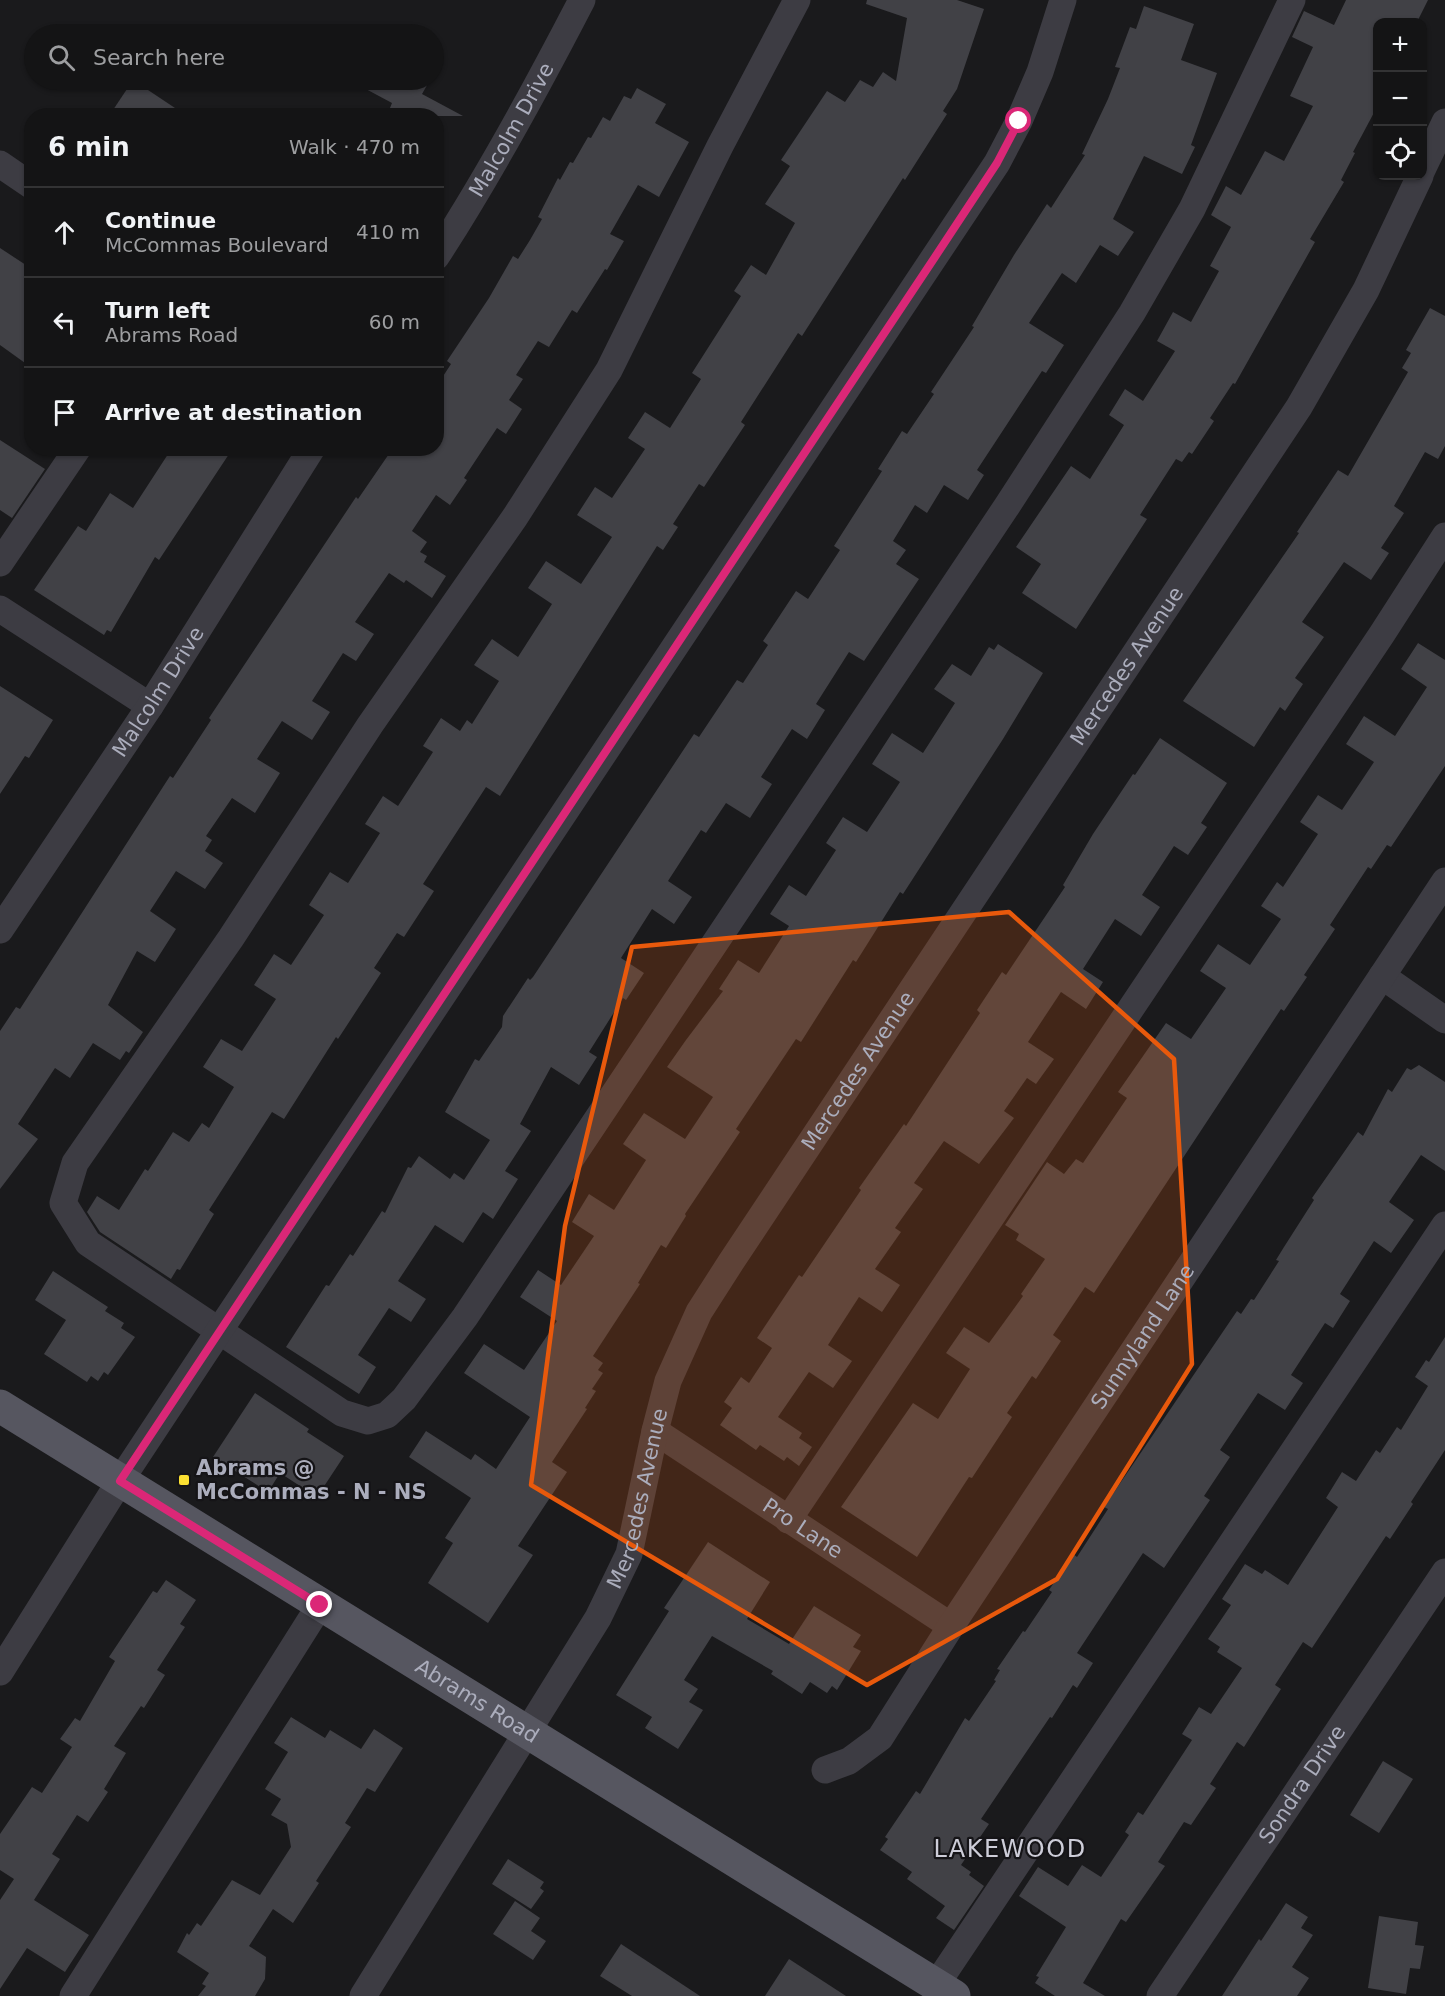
<!DOCTYPE html>
<meta charset="utf-8">
<style>
body{margin:0;font-family:"DejaVu Sans",sans-serif;background:#212122;color:#f1f3f6}
.controls{position:absolute;right:18px;top:18px;display:grid;overflow:hidden;border-radius:12px;box-shadow:0 2px 4px #0004}
.controls button{width:54px;height:54px;display:grid;place-items:center;padding:0;border:0;border-bottom:2px solid #333334;background:#141415;color:#f1f3f6;font:30px sans-serif}
.stop{position:absolute;width:18px;height:18px;margin:-14px;border:4px solid #db2777;border-radius:50%;background:#fff}
.stop.end{background:#db2777;border-color:#fff;box-shadow:0 2px 6px #0008}
.list{margin:0;padding:0;list-style:none}
h2{display:flex;justify-content:space-between;align-items:center;height:78px;margin:0;padding:0 24px;font-size:26px}
h2 small{font-size:20px;font-weight:400;color:#9d9ea0}
.list li{display:grid;grid-template-columns:39px 1fr auto;gap:18px;align-items:center;box-sizing:border-box;height:90px;padding:0 24px;border-top:2px solid #333334}
.list b{display:block;font-size:22px;white-space:nowrap}
.list p{margin:0;font-size:20px;white-space:nowrap;color:#9d9ea0}
.list em{font-size:20px;font-style:normal;color:#9d9ea0}
.icon{flex:none;width:33px;height:33px;fill:none;stroke:currentColor;stroke-width:2;stroke-linecap:round;stroke-linejoin:round}
.map{position:relative;flex:none;width:1445px;height:1996px;overflow:hidden}
.search{position:absolute;background:#141415;box-shadow:0 2px 4px #0004;left:24px;top:24px;width:420px;height:66px;display:flex;align-items:center;gap:15px;box-sizing:border-box;padding:0 21px;border-radius:33px;color:#9d9ea0;font-size:22px}
.panel{position:absolute;background:#141415;box-shadow:0 2px 4px #0004;left:24px;top:108px;width:420px;height:348px;border-radius:24px}
.map>svg:first-child{display:block}
.building{fill:#414146}
.lines{fill:none;stroke-linecap:round;stroke-linejoin:round}
.minor{stroke:#3d3c43;stroke-width:27}
.major{stroke:#565660;stroke-width:33}
.route{stroke:#db2777;stroke-width:8}
.marked{fill:#e8590c;fill-opacity:0.2;stroke:#e8590c;stroke-width:4.5;stroke-linejoin:round}
.poi-dot{fill:#fbe032;stroke:#151417;stroke-width:2}
.labels{text-anchor:middle;dominant-baseline:central;stroke-width:4.5;stroke-linejoin:round;paint-order:stroke}
.street-label{font-size:21px;fill:#abadbc;stroke:#151417}
.poi-label{font-size:21px;font-weight:bold;fill:#abadbc;stroke:#151417;text-anchor:start}
.quarter-label{font-size:24px;letter-spacing:1.5px;fill:#cdcdd8;stroke:#151417}
</style>
<div class="map">
<svg width="1445" height="1996" viewBox="0 0 1445 1996">
<rect width="100%" height="100%" fill="#1a1a1c"/>
<g class="building">
<polygon points="867,0 957,0 984,9 957,89 943,111 947,114 905,180 903,178 802,336 798,333 741,422 745,425 704,487 699,484 673,524 678,527 663,550 657,546 500,796 486,787 423,884 434,891 404,937 397,933 374,968 381,973 338,1039 336,1037 284,1119 272,1112 209,1210 214,1214 180,1270 177,1269 171,1279 100,1232 87,1212 97,1196 119,1210 145,1169 148,1171 173,1132 189,1142 202,1123 209,1128 234,1087 203,1067 221,1039 242,1051 276,999 254,985 274,954 291,965 324,915 309,905 330,872 348,883 380,833 365,824 383,796 398,806 433,752 423,746 441,718 460,731 467,720 472,724 499,681 474,665 492,639 518,657 552,604 528,588 546,561 581,584 612,537 577,515 595,487 612,498 645,449 628,438 645,412 670,428 701,379 692,373 741,296 734,291 751,265 766,275 795,223 765,204 790,166 781,160 827,91 845,102 860,80 873,87 883,72 896,81 907,18 866,4"/>
<polygon points="1346,0 1428,0 1417,22 1377,22 1377,107 1353,152 1355,153 1341,180 1344,182 1310,239 1315,242 1235,384 1233,383 1210,418 1214,421 1192,454 1189,452 1182,462 1176,459 1140,515 1147,519 1076,629 1022,593 1041,564 1016,547 1071,466 1090,479 1124,425 1109,415 1125,389 1143,401 1175,351 1157,341 1173,312 1191,322 1219,271 1210,266 1231,227 1211,215 1226,186 1241,195 1265,151 1284,161 1313,106 1290,96 1313,47 1292,37 1304,11 1334,25"/>
<polygon points="1144,6 1194,24 1181,60 1217,73 1191,145 1195,147 1182,174 1144,156 1113,219 1134,232 1118,256 1100,245 1076,283 1062,273 1029,323 1064,345 1046,373 1042,371 977,470 984,475 968,500 944,485 927,513 915,505 893,541 906,550 896,564 919,579 864,661 849,652 816,704 825,710 807,739 792,729 761,777 772,784 750,818 726,803 706,833 701,830 668,881 692,897 674,924 652,909 621,958 644,973 626,1000 623,998 589,1052 597,1057 579,1085 551,1067 520,1124 531,1131 505,1171 518,1179 493,1219 483,1212 463,1243 435,1225 398,1281 426,1299 411,1322 389,1308 358,1355 376,1367 359,1394 286,1347 326,1285 329,1286 350,1254 353,1256 382,1211 385,1213 408,1167 411,1168 419,1156 450,1179 454,1173 464,1180 490,1140 445,1112 475,1059 479,1061 502,1027 503,1016 528,978 530,980 533,977 694,734 699,737 737,680 743,683 768,645 763,641 796,591 808,599 840,550 834,546 882,471 878,469 902,431 907,434 934,394 931,392 974,327 972,326 1014,255 1047,204 1051,208 1085,155 1082,154 1108,99 1120,68 1115,67 1130,27 1136,29"/>
<polygon points="133,80 187,116 109,116"/>
<polygon points="349,80 430,80 422,94 463,116 404,116 390,108 392,103"/>
<polygon points="637,88 666,104 655,123 689,142 659,197 638,185 610,234 624,241 607,270 605,269 577,313 572,310 549,347 538,341 516,375 523,379 509,400 522,409 506,434 497,428 464,478 467,480 450,505 436,495 412,531 427,542 420,552 427,556 424,562 446,576 432,598 406,580 404,583 389,573 355,622 374,634 356,661 343,653 312,701 330,712 312,740 282,721 257,759 280,773 255,813 232,798 206,836 212,840 205,851 223,863 205,889 176,871 150,911 176,929 155,962 137,951 108,1005 143,1032 129,1053 126,1051 120,1060 93,1043 70,1078 55,1068 18,1124 38,1139 0,1189 0,1031 16,1007 20,1009 170,776 173,778 211,720 209,718 356,497 358,499 393,448 436,448 436,387 451,364 447,361 489,298 513,256 518,259 530,240 542,219 538,217 558,178 560,180 570,162 573,163 588,137 591,138 603,117 610,121 624,96 631,99"/>
<polygon points="0,248 32,269 32,368 0,345"/>
<polygon points="1430,308 1445,316 1445,446 1438,459 1425,452 1394,506 1404,513 1381,548 1389,553 1371,580 1344,562 1302,622 1324,637 1295,678 1303,684 1285,711 1280,707 1254,747 1183,701 1299,533 1297,532 1338,470 1348,476 1408,372 1402,368 1411,353 1406,350"/>
<polygon points="0,440 45,469 12,518 0,510"/>
<polygon points="172,448 233,448 159,560 155,557 111,632 107,630 104,635 34,590 78,526 86,531 110,493 133,508"/>
<polygon points="1418,643 1445,660 1445,766 1391,847 1387,845 1371,869 1368,867 1330,925 1335,929 1304,975 1307,977 1284,1011 1281,1009 1094,1293 1085,1287 1053,1335 1061,1341 1036,1379 1032,1376 1007,1413 1012,1417 972,1478 969,1477 917,1557 841,1507 913,1403 938,1419 970,1369 946,1353 964,1327 989,1343 1023,1296 1021,1294 1045,1259 1016,1240 1019,1234 1005,1225 1047,1162 1064,1174 1076,1159 1083,1163 1127,1098 1118,1092 1166,1023 1191,1039 1226,988 1200,971 1218,944 1250,965 1281,919 1261,906 1277,882 1283,887 1318,834 1300,822 1318,795 1342,810 1374,762 1346,744 1364,716 1395,736 1427,687 1401,669"/>
<polygon points="998,644 1043,673 1003,739 903,894 900,892 856,962 853,960 801,1042 796,1039 736,1129 740,1132 685,1214 686,1216 666,1248 661,1245 638,1283 640,1284 593,1356 603,1363 598,1370 603,1373 592,1389 596,1391 585,1408 587,1409 552,1462 567,1472 518,1546 533,1555 488,1623 428,1583 453,1543 445,1538 471,1498 409,1457 426,1431 471,1460 475,1454 496,1469 530,1417 464,1373 484,1344 524,1370 557,1321 520,1297 538,1270 561,1285 594,1236 572,1222 589,1194 614,1210 646,1160 623,1144 644,1113 685,1139 713,1097 667,1067 686,1040 723,991 719,989 738,960 759,973 789,926 770,914 789,885 806,896 836,850 826,843 843,817 867,832 900,782 872,764 892,733 923,753 955,703 934,689 952,664 971,676 989,647 994,650"/>
<polygon points="0,686 53,720 29,758 25,756 0,794"/>
<polygon points="1160,738 1227,783 1201,823 1207,827 1188,855 1174,846 1142,895 1160,907 1141,936 1115,919 1083,969 1103,982 1086,1009 1061,992 1028,1042 1054,1059 1036,1084 1027,1078 1004,1111 1014,1118 979,1164 944,1141 914,1183 923,1189 895,1228 901,1232 875,1269 900,1285 882,1312 859,1297 828,1345 852,1361 833,1388 809,1372 778,1417 802,1433 799,1438 812,1447 799,1466 787,1457 784,1461 760,1445 756,1450 720,1425 732,1408 724,1402 741,1377 749,1383 772,1348 757,1338 799,1275 802,1277 861,1190 859,1188 904,1124 906,1126 980,1013 977,1010 1002,972 1006,975 1065,887 1063,885 1093,834 1133,774 1135,775"/>
<polygon points="1419,1065 1445,1082 1445,1171 1421,1155 1389,1202 1414,1220 1391,1253 1374,1241 1340,1294 1350,1301 1333,1328 1325,1323 1291,1375 1303,1383 1285,1410 1258,1393 1220,1450 1230,1457 1204,1496 1210,1500 1164,1568 1143,1553 1077,1653 1093,1663 1077,1688 1073,1685 1052,1718 1050,1717 981,1819 989,1824 961,1865 971,1872 969,1875 984,1886 954,1930 936,1918 945,1906 907,1879 912,1872 880,1850 888,1839 885,1837 916,1791 920,1794 965,1718 969,1721 996,1681 994,1680 1000,1670 997,1669 1023,1631 1025,1632 1052,1592 1049,1590 1073,1554 1077,1557 1108,1509 1104,1507 1237,1311 1241,1314 1251,1299 1254,1300 1279,1261 1276,1260 1284,1247 1314,1200 1312,1198 1358,1132 1363,1136 1388,1089 1392,1092 1407,1068 1411,1070"/>
<polygon points="53,1271 108,1307 105,1311 124,1323 121,1328 135,1337 108,1375 104,1372 98,1381 91,1376 87,1382 44,1354 66,1320 35,1300"/>
<polygon points="1445,1337 1445,1450 1411,1502 1413,1504 1390,1539 1386,1536 1312,1648 1303,1642 1275,1685 1281,1689 1244,1747 1237,1742 1210,1784 1216,1788 1191,1825 1184,1822 1158,1862 1165,1866 1126,1922 1121,1919 1083,1983 1105,1996 1055,1996 1035,1983 1039,1977 1036,1976 1066,1927 1019,1896 1038,1867 1068,1886 1082,1865 1101,1877 1129,1835 1125,1832 1138,1812 1143,1815 1192,1740 1182,1734 1199,1707 1211,1714 1242,1668 1217,1652 1220,1647 1208,1639 1231,1605 1222,1599 1245,1564 1262,1574 1265,1570 1288,1585 1338,1507 1326,1498 1342,1472 1356,1481 1376,1450 1380,1453 1397,1427 1401,1430 1428,1386 1415,1377 1426,1360 1429,1362"/>
<polygon points="255,1393 309,1429 307,1432 344,1456 317,1497 280,1473 268,1492 213,1457"/>
<polygon points="708,1542 770,1582 747,1619 789,1644 814,1606 861,1635 853,1647 861,1651 837,1690 832,1686 827,1693 810,1682 802,1694 771,1674 773,1671 712,1636 684,1680 698,1689 689,1702 703,1710 678,1749 645,1728 652,1717 616,1695 669,1611 664,1608"/>
<polygon points="166,1580 196,1600 180,1624 185,1627 157,1670 165,1675 144,1708 141,1706 114,1746 126,1753 104,1789 108,1792 88,1822 77,1815 52,1854 60,1859 34,1900 89,1935 65,1972 27,1948 0,1989 0,1900 14,1879 0,1870 0,1834 32,1787 42,1793 72,1747 60,1739 75,1718 80,1721 115,1661 109,1657 153,1591 157,1593"/>
<polygon points="291,1717 325,1738 330,1730 361,1749 374,1729 403,1748 375,1792 367,1788 345,1823 351,1827 316,1881 319,1883 293,1923 273,1909 249,1946 266,1957 265,1979 255,1996 198,1996 206,1986 202,1984 209,1973 177,1952 187,1933 189,1935 197,1923 201,1926 232,1880 260,1895 291,1847 287,1824 271,1815 281,1799 265,1789 288,1752 274,1743"/>
<polygon points="1383,1761 1413,1779 1379,1833 1350,1815"/>
<polygon points="508,1859 544,1882 540,1888 544,1891 531,1909 492,1884"/>
<polygon points="515,1901 540,1918 531,1931 546,1941 533,1960 493,1934"/>
<polygon points="1286,1903 1308,1917 1301,1928 1313,1935 1292,1967 1309,1978 1297,1996 1222,1996 1259,1939 1261,1941"/>
<polygon points="1379,1916 1418,1922 1415,1945 1424,1946 1420,1969 1410,1968 1406,1994 1368,1988"/>
<polygon points="621,1944 700,1996 632,1996 600,1976"/>
<polygon points="789,1959 846,1996 765,1996"/>
</g>
<g class="lines">
<g class="minor">
<polyline points="797,0 720,146 609,370 515,517 370,725 231,938 75,1163 63,1203 88,1243 342,1413 368,1421 387,1415 404,1399 465,1317 1007,506 1132,313 1192,209 1292,0"/>
<polyline points="0,164 32,186"/>
<polyline points="1422,170 1445,122"/>
<path id="s1" d="M436 257C490 174 537 87 582 0"/>
<polyline points="0,563 78,448"/>
<polyline points="0,609 150,706"/>
<path id="s2" d="M0 930 150 706 312 448"/>
<polyline points="1382,976 1445,1020"/>
<path id="s3" d="M655 1431 951 1626"/>
<polyline points="788,1520 1382,634 1445,536"/>
<polyline points="0,1672 120,1481 219,1331 997,163 1019,121 1040,72 1063,0"/>
<path id="s4" d="M825 1770 849 1761 880 1738 951 1626 1445 881"/>
<polyline points="936,1985 1445,1225"/>
<polyline points="73,1996 320,1605"/>
<path id="s5" d="M363 1996 598 1618 629 1554 655 1431 668 1381 699 1312 731 1262 1299 407 1366 290 1420 176"/>
<path id="s6" d="M1160 1996 1445 1572"/>
</g>
<path class="major" id="s7" d="M0 1406 954 1996"/>
</g>
<g class="lines">
<polyline class="route" points="320,1605 120,1481 935,257 997,163 1019,121"/>
</g>
<path class="marked" d="M1009 912 1174 1059 1192 1364 1057 1579 867 1685 531 1485 565 1226 632 947Z"/>
<rect class="poi-dot" x="178" y="1474" width="12" height="12" rx="3"/>
<g class="labels">
<g class="street-label">
<text stroke="none"><textPath href="#s1" startOffset="148">Malcolm Drive</textPath></text>
<text stroke="none"><textPath href="#s5" startOffset="1544">Mercedes Avenue</textPath></text>
<text stroke="none"><textPath href="#s2" startOffset="286">Malcolm Drive</textPath></text>
<text stroke="none"><textPath href="#s5" startOffset="1058">Mercedes Avenue</textPath></text>
<text stroke="none"><textPath href="#s4" startOffset="544">Sunnyland Lane</textPath></text>
<text stroke="none"><textPath href="#s5" startOffset="572">Mercedes Avenue</textPath></text>
<text stroke="none"><textPath href="#s3" startOffset="177">Pro Lane</textPath></text>
<text stroke="none"><textPath href="#s7" startOffset="561">Abrams Road</textPath></text>
<text stroke="none"><textPath href="#s6" startOffset="255">Sondra Drive</textPath></text>
</g>
<g class="poi-label">
<text x="196" y="1468">Abrams @<tspan x="196" dy="24">McCommas - N - NS</tspan></text>
</g>
<g class="quarter-label">
<text x="1010" y="1849">LAKEWOOD</text>
</g>
</g>
</svg>
<div class="controls">
<button>+</button>
<button>−</button>
<button><svg class="icon" aria-label="locate" viewBox="0 0 24 24"><circle cx="12" cy="12" r="6"/><path d="M12 2v4M12 18v4M2 12h4M18 12h4"/></svg></button>
</div>
<div class="stop" style="left:1019px;top:121px"></div>
<div class="stop end" style="left:320px;top:1605px"></div>
<div class="search"><svg class="icon" aria-label="search" viewBox="0 0 24 24"><circle cx="10" cy="10" r="6"/><path d="M15 15l6 6"/></svg>Search here</div>
<section class="panel">
<h2>6 min<small>Walk · 470 m</small></h2>
<ul class="list">
<li><svg class="icon" aria-label="ahead" viewBox="0 0 24 24"><path d="M12 20V5M6 11l6-6 6 6"/></svg><div><b>Continue</b><p>McCommas Boulevard</p></div><em>410 m</em></li>
<li><svg class="icon" aria-label="left" viewBox="0 0 24 24"><path d="M17 20v-9H6M10 6l-5 5 5 5"/></svg><div><b>Turn left</b><p>Abrams Road</p></div><em>60 m</em></li>
<li><svg class="icon" aria-label="arrive" viewBox="0 0 24 24"><path d="M6 21V4h12l-3 4 3 4H6"/></svg><div><b>Arrive at destination</b></div></li>
</ul>
</section>
</div>
